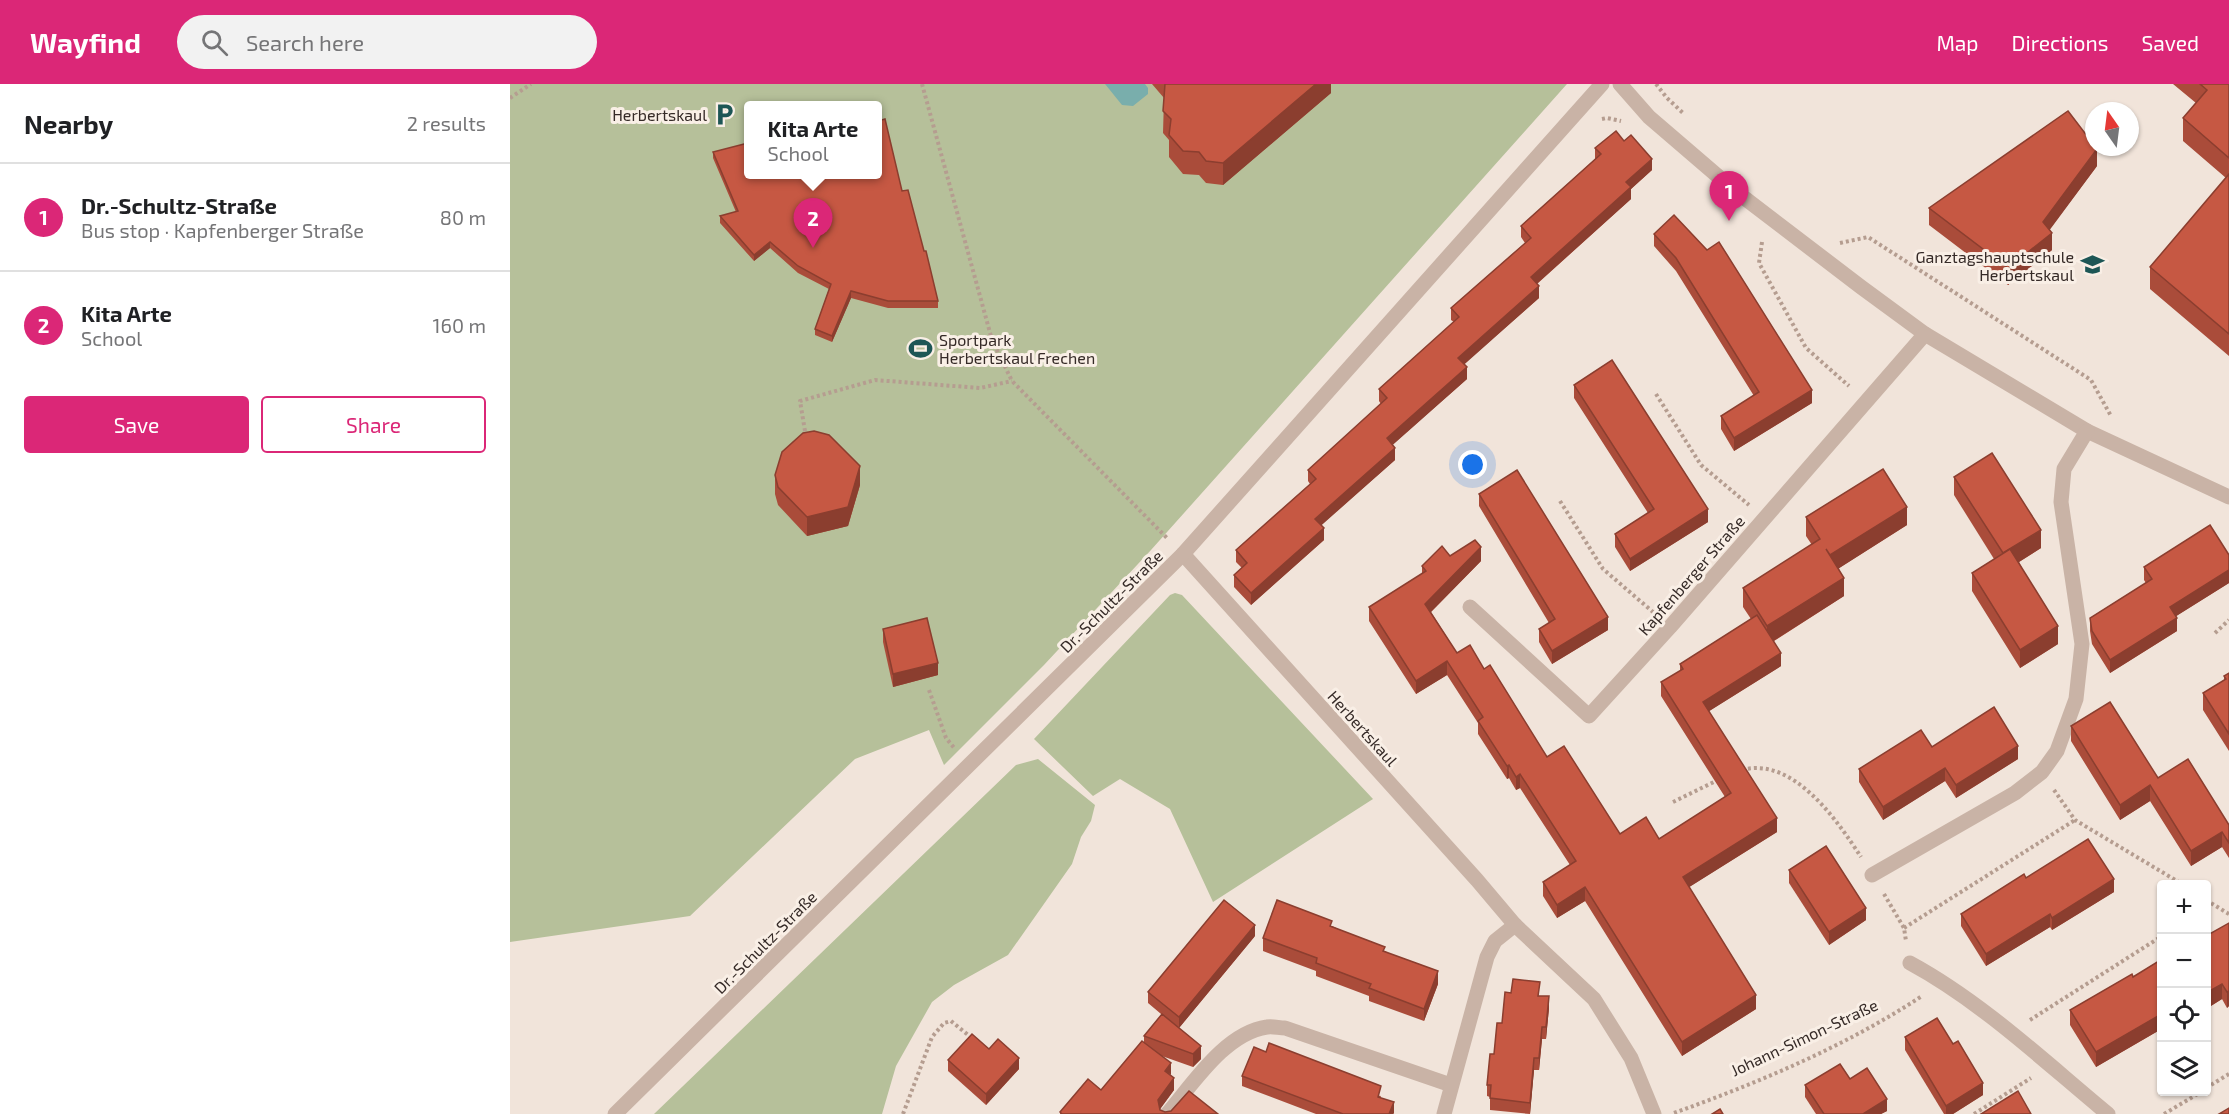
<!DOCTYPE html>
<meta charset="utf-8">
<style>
body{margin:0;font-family:"Exo 2",sans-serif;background:#f2f2f2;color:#202124}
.controls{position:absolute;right:18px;bottom:18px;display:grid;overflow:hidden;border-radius:6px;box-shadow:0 2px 4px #0004}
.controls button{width:54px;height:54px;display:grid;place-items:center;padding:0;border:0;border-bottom:2px solid #e0e0e0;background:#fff;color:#202124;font:30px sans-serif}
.compass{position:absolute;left:1575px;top:18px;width:54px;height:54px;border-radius:50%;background:#fff;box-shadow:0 2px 4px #0004;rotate:346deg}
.you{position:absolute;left:963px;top:381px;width:21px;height:21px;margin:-15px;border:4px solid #fff;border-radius:50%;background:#1a73e8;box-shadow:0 0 0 9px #1a73e833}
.badge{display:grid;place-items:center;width:39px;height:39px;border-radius:50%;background:#db2777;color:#fff;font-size:20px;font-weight:700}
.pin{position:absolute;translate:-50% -50px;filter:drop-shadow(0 2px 3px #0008)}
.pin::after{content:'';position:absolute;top:32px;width:21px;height:18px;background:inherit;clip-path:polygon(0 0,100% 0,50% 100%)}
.popup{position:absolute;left:234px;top:17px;width:138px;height:78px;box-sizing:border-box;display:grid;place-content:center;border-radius:6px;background:#fff;filter:drop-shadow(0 2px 4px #0005);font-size:20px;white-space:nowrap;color:#757577}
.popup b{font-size:22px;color:#202124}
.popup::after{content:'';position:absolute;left:50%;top:100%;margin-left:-12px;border:12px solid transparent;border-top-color:#fff}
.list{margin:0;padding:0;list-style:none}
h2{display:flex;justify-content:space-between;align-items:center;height:78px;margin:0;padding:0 24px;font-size:26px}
h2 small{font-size:20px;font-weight:400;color:#757577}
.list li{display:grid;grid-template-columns:39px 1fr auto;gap:18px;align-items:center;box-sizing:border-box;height:108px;padding:0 24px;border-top:2px solid #e0e0e0}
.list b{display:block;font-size:22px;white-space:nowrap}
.list p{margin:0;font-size:20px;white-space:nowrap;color:#757577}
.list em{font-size:20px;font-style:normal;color:#757577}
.actions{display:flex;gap:12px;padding:18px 24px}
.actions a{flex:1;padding:14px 0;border:2px solid #db2777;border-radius:6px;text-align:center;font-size:21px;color:#db2777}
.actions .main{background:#db2777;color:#fff}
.icon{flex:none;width:33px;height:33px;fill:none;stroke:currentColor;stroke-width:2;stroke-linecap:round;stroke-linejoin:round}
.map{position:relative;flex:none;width:1719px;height:1030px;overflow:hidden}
header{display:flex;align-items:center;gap:36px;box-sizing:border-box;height:84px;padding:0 30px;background:#db2777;color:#fff}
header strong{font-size:28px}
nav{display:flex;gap:33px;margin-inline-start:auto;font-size:21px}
.search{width:420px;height:54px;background:#f2f2f2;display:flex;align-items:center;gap:15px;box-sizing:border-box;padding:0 21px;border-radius:33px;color:#757577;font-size:22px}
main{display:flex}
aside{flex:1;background:#fff}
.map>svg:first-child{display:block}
.green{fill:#b6c09a;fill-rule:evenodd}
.water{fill:#79aeac}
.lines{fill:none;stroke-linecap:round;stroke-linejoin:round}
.path{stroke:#b59d90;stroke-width:4;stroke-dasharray:3 3;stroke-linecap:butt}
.street{stroke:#c9b3a6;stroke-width:15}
.wall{fill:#aa4c3a}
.shaded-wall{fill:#8b3e2f}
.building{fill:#c65843;stroke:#8b3e2f;stroke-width:1.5}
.labels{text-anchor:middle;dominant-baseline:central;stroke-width:6;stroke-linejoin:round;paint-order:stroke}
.poi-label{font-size:16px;fill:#352a27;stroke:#f9efe6;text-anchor:end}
.street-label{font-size:16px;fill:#352a27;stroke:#f9efe6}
</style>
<header>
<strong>Wayfind</strong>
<div class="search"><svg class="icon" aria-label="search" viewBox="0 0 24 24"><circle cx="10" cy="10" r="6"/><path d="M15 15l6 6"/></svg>Search here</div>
<nav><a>Map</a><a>Directions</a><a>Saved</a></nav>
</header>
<main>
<aside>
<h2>Nearby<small>2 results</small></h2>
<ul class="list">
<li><span class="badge">1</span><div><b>Dr.-Schultz-Straße</b><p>Bus stop · Kapfenberger Straße</p></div><em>80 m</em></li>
<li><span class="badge">2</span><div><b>Kita Arte</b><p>School</p></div><em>160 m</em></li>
</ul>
<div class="actions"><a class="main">Save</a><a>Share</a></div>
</aside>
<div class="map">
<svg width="1719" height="1030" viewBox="0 0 1719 1030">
<rect width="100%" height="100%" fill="#f1e4da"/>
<g class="green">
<path d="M0 0H1057L641 466 534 581 434 681 419 646 345 675 180 832 0 858ZM238 21H368V90H238Z"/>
<polygon points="665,509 672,511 863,715 703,818 660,725 610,695 583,712 524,655 660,511"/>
<polygon points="528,675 585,721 581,737 571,753 562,780 498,871 444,901 422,918 386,982 372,1030 144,1030 506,681"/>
</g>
<polygon class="water" points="595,0 635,0 638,4 638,10 623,22 612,21"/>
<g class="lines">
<g class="path">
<polyline points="412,0 482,256 502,297 658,455"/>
<polyline points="1146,0 1157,14 1173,29"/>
<polyline points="0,14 21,0"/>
<polyline points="1092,35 1097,34 1111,37"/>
<polyline points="1252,158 1249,179 1296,264 1339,302"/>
<polyline points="1330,159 1358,153 1581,296 1601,332"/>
<polyline points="1146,310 1191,381 1239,421"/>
<polyline points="296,353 290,317 365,296 470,304 502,297"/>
<polyline points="1050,417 1093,485 1143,528"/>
<polyline points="1705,549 1719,536"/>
<polyline points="419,606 436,654 445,665"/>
<path d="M1232 686C1283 672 1327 736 1351 773"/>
<polyline points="1544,706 1565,736 1672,800"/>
<polyline points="1163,718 1208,696"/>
<polyline points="1374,810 1394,844 1396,857"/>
<polyline points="1696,816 1719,830"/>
<polyline points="1394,844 1565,736"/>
<polyline points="1520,936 1652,852"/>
<polyline points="1696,1004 1719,990"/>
<path d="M1164 1029C1250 998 1336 962 1412 912"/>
<polyline points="393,1030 422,953 434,939 441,937 463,955"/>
<polyline points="1464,1030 1521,994"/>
<polyline points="1654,1030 1691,1008"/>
</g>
<g class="street">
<polyline points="1110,0 1139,33 1224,106 1351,203 1415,250 1577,347 1719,413"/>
<polyline points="673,470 967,796 1005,841 1084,915 1121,974 1144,1030"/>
<polyline points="960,523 1079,632 1160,543 1415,250"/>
<polyline points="1362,791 1505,709 1532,688 1547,667 1566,615 1572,560 1551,418 1554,385 1577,347"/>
<path d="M1400 879C1472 918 1535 978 1598 1030"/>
<polyline points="105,1030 673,470 1092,0"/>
<path d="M657 1030C683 1000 715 949 757 943 763 942 769 944 775 944L941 1001"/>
<polyline points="934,1030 977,873 985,857 1005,841"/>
</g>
</g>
<g class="wall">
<polygon points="642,0 821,0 821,9 713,101 696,99 689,91 673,90 659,73 659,56 653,49 654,14"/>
<polygon points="1663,0 1719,0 1719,272 1640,205 1640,183 1716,94 1673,57 1673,34 1686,19"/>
<polygon points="1085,64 1142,86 1121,105 1121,115 1027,200 1029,214 954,280 957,295 882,361 885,376 811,441 814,456 741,521 724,503 724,491 732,484 726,478 726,466 800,400 798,397 798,386 871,320 869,317 869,305 944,238 941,236 941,224 1015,159 1011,153 1011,142 1085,75"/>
<polygon points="203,68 392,107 414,167 428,217 428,224 378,224 341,214 322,258 305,251 305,245 319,205 288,189 260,164 244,177 210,139 210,132 226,128 203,74"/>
<polygon points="1587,82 1539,146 1542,166 1498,201 1419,141 1419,124"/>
<polygon points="1144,150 1302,319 1224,367 1211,345 1211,332 1244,312 1166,187 1144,162"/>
<polygon points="1064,301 1198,438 1120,487 1105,463 1105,450 1138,429 1064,314"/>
<polygon points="265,391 350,401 338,442 297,452 268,421 265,410"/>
<polygon points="1444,393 1531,464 1509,478 1548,560 1510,584 1462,507 1462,489 1484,475 1444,411"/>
<polygon points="969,410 1098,546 1042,580 1029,558 1029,545 1039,539 969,422"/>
<polygon points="1296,433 1397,441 1329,484 1334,512 1264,557 1271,582 1199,627 1267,748 1179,803 1246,925 1172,972 1075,817 1047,834 1033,812 1033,798 1060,781 1010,704 1006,706 999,694 997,695 968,650 968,639 937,591 906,610 859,537 859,523 912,490 912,482 940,472 971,477 921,528 947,569 974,585 1037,673 1110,750 1149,755 1215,713 1151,612 1151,598 1170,587 1170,580 1241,535 1233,523 1233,504 1302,461 1296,452"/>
<polygon points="1719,471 1719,499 1666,532 1667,547 1600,589 1582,560 1580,547 1580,534 1636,499 1634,496 1634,483"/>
<polygon points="373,545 428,591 383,603 373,558"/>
<polygon points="1719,589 1719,667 1693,626 1693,609 1714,596 1714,592"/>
<polygon points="1561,642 1648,694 1719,741 1719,774 1712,763 1681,782 1640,717 1610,736 1561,657"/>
<polygon points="1422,663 1508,675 1446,714 1435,697 1373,736 1349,698 1349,685"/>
<polygon points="1279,786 1356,836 1319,861 1279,799"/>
<polygon points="1516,794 1604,808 1542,846 1540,843 1476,882 1451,842 1451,830"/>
<polygon points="1719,839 1719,922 1717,924 1712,915 1696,925"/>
<polygon points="822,842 875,867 928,900 914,937 859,917 859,912 806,892 806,887 753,867 753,854"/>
<polygon points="745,852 669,944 691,975 683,983 649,971 660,991 664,1006 650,1025 650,1026 655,1028 708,1030 550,1030 550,1028 591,1006 634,958 634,952 663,940 638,919 638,908"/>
<polygon points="1652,875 1650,950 1648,947 1586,983 1560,941 1560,926 1623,893"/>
<polygon points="1029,912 1039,924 1036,955 1032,955 1029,986 1024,986 1020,1030 980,1026 980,1013 977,1012 977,1001 992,939"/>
<polygon points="1395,953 1473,1011 1443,1030 1434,1030 1395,966"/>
<polygon points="438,976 509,985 476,1021 438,987"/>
<polygon points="732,992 871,1012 870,1014 884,1029 883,1030 806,1030 732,1002"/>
<polygon points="1340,995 1377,1027 1371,1030 1306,1030 1295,1013 1295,1001"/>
</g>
<g class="shaded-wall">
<polygon points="806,0 821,0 821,9 713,101 713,79"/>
<polygon points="1587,65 1587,82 1533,155 1533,138"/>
<polygon points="1142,75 1142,86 1121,105 1121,115 1021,205 1021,193 1116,98"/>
<polygon points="1542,149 1542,166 1498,201 1498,184"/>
<polygon points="260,158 260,164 244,177 244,171"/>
<polygon points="1029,202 1029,214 948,286 948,274"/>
<polygon points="341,207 341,214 322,258 322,252"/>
<polygon points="957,283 957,295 877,366 877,354"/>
<polygon points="1302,306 1302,319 1224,367 1224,354"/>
<polygon points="885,364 885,376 805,447 805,435"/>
<polygon points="350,382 350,401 338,442 297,452 297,433"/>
<polygon points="1397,423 1397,441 1320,490 1320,471"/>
<polygon points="1198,425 1198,438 1120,487 1120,475"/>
<polygon points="814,444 814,456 741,521 741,509"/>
<polygon points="1531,446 1531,464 1493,488 1493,469"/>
<polygon points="971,463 971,477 915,534 915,520"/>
<polygon points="1719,486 1719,499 1660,536 1660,523"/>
<polygon points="1334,494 1334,512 1257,561 1257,542"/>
<polygon points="1098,533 1098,546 1042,580 1042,567"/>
<polygon points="1667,534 1667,547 1600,589 1600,576"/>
<polygon points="1548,542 1548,560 1510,584 1510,566"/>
<polygon points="1271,569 1271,582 1193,631 1193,618"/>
<polygon points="937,577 937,591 906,610 906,597"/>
<polygon points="428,579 428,591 383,603 383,590"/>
<polygon points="1508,662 1508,675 1446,714 1446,701"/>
<polygon points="999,681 999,694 997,695 997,682"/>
<polygon points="1435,684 1435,697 1373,736 1373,723"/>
<polygon points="1010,690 1010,704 1006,706 1006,693"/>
<polygon points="1640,701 1640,717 1610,736 1610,721"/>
<polygon points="1267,734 1267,748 1173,807 1173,793"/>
<polygon points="1712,748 1712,763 1681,782 1681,767"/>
<polygon points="1604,795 1604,808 1542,846 1542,834"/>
<polygon points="1075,803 1075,817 1047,834 1047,821"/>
<polygon points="1356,824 1356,836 1319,861 1319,848"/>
<polygon points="1540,830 1540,843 1476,882 1476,870"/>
<polygon points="745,841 745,852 669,944 669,933"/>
<polygon points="928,887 928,900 914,937 914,925"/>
<polygon points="1712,900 1712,915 1696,925 1696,909"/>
<polygon points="1719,907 1719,922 1717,924 1717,908"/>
<polygon points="1246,911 1246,925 1172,972 1172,958"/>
<polygon points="1039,912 1039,924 1036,955 1036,943"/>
<polygon points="1648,932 1648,947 1586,983 1586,968"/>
<polygon points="1652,934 1652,949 1650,950 1650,935"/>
<polygon points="1032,943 1032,955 1029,986 1029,974"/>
<polygon points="691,962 691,975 683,983 683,970"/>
<polygon points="509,974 509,985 476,1021 476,1010"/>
<polygon points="1024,974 1024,986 1020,1030 1020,1019"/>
<polygon points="661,979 661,991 655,987"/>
<polygon points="664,994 664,1006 648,1028 648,1016"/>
<polygon points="1473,999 1473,1011 1443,1030 1436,1030 1436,1022"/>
<polygon points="1377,1015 1377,1027 1371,1030 1353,1030"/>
<polygon points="884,1018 884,1029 883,1030 879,1030"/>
</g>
<g class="building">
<polygon points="655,0 806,0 713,79 696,77 689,68 673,67 659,51 661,35 653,27"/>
<polygon points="1690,0 1719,0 1719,74 1673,34 1697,6"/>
<polygon points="303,18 305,21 297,21"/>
<polygon points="1558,27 1584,61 1584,63 1586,63 1587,65 1533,138 1542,149 1498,184 1419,124"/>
<polygon points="375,35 392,107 398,106 414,167 416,167 428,217 378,217 341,207 322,252 305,245 321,200 288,182 260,158 244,171 210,132 228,127 203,68 238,59 238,90 368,90 368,37"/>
<polygon points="1106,47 1114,57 1121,51 1142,75 1116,98 1121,103 1021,193 1029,202 948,274 957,283 877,354 885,364 805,435 814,444 741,509 724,491 737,479 726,466 806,395 798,386 877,314 869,305 949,233 941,224 1021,154 1011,142 1091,70 1085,64"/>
<polygon points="1719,90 1719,250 1640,183"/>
<polygon points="1164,131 1197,166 1209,158 1302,306 1224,354 1211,332 1249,308 1166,174 1144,150"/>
<polygon points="1102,276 1198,425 1120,475 1105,450 1144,425 1064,301"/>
<polygon points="304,347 319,351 350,382 338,423 297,433 268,403 265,391 272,368 293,349"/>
<polygon points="1482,369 1531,446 1493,469 1444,393"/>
<polygon points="1373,385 1397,423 1320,471 1316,465 1334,494 1257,542 1233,504 1310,455 1296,433"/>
<polygon points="1007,386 1098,533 1042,567 1029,545 1045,535 969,410"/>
<polygon points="1700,441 1719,471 1719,486 1660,523 1667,534 1600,576 1582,547 1580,534 1642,495 1634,483"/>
<polygon points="965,456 971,463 915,520 947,569 960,561 974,585 980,581 1037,673 1054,662 1110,750 1136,733 1149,755 1221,709 1151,598 1173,585 1170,580 1247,531 1271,569 1193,618 1267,734 1173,793 1246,911 1172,958 1075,803 1047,821 1033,798 1066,777 1010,690 1006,693 999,681 997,682 968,637 973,633 937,577 906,597 859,523 916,487 912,482 932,462 940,472"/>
<polygon points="1500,465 1548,542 1510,566 1462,489"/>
<polygon points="417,534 428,579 383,590 373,545"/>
<polygon points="1719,589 1719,650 1693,609 1716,595 1714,592"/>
<polygon points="1600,618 1648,694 1678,675 1719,741 1719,759 1712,748 1681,767 1640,701 1610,721 1561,642"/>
<polygon points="1484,623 1508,662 1446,701 1435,684 1373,723 1349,685 1411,646 1422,663"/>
<polygon points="1578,755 1604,795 1542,834 1540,830 1476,870 1451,830 1514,790 1516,794"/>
<polygon points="1316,762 1356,824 1319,848 1279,786"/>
<polygon points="714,816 745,841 669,933 638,908"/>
<polygon points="767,816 822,837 820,842 875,863 873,867 928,887 914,925 859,904 861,900 806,879 807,874 753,854"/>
<polygon points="1719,839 1719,907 1717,908 1712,900 1696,909 1696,852"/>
<polygon points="1652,875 1652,934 1650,935 1648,932 1586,968 1560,926 1622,890 1623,893"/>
<polygon points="1003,895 1030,898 1028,912 1039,912 1036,943 1032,943 1029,974 1024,974 1020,1019 980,1014 981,1001 977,1001 980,970 984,970 987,939 992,939 995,908 1001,909"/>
<polygon points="652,930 691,962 683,970 634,952"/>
<polygon points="1427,934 1443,960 1448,957 1473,999 1436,1022 1395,953"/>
<polygon points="462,950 479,965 488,955 509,974 476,1010 438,976"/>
<polygon points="632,957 661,979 655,987 664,994 648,1016 650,1026 655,1028 661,1027 679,1007 708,1030 552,1030 550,1028 578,995 591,1006"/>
<polygon points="759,959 871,1002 868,1013 884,1018 879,1030 833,1030 732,992 744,963 756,968"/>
<polygon points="1330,980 1340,995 1357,984 1377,1015 1353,1030 1314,1030 1295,1001"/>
<polygon points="1508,1007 1521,1030 1471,1030"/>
<polygon points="1719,1024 1719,1030 1709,1030"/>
<polygon points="1210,1025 1213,1030 1202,1030"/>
</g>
<defs>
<symbol id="parking-bare" viewBox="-9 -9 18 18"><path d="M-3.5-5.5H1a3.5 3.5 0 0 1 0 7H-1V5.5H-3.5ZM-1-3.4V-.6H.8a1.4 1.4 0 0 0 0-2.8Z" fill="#1d5655" stroke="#f9efe6" stroke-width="2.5" paint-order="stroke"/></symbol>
<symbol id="school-bare" viewBox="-9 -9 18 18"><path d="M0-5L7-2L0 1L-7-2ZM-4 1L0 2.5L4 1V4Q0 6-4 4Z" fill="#1d5655" stroke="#f9efe6" stroke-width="2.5" paint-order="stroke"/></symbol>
<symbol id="stadium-bare" viewBox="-9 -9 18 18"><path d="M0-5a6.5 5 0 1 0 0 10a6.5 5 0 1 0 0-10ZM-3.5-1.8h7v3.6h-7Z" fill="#1d5655" stroke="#f9efe6" stroke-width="2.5" paint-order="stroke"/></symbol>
</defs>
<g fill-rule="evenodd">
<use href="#parking-bare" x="198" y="14" width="33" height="33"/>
<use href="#school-bare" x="1566" y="164" width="33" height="33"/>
<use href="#stadium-bare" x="394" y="248" width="33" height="33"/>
</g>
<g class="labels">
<g class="poi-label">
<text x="197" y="30">Herbertskaul</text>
<text x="1564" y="172">Ganztagshauptschule<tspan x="1564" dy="18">Herbertskaul</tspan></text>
<text x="429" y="255" text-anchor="start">Sportpark<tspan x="429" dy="18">Herbertskaul Frechen</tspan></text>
</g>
<g class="street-label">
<text transform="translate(1181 491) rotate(-49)">Kapfenberger Straße</text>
<text transform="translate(601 517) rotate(-45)">Dr.-Schultz-Straße</text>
<text transform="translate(853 644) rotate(48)">Herbertskaul</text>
<text transform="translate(255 858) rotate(-45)">Dr.-Schultz-Straße</text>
<text transform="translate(1294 953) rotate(-25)">Johann-Simon-Straße</text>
</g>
</g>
</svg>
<div class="controls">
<button>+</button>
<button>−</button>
<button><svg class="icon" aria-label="locate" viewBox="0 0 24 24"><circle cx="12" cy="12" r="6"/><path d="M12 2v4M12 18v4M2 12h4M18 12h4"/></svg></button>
<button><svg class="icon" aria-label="layers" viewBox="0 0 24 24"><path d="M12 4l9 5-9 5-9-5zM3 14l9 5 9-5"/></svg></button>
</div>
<svg class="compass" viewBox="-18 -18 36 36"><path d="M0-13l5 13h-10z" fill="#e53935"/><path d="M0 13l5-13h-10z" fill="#757577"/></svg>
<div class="you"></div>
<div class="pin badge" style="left:1219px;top:137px">1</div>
<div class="pin badge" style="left:303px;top:164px">2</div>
<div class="popup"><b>Kita Arte</b>School</div>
</div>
</main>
